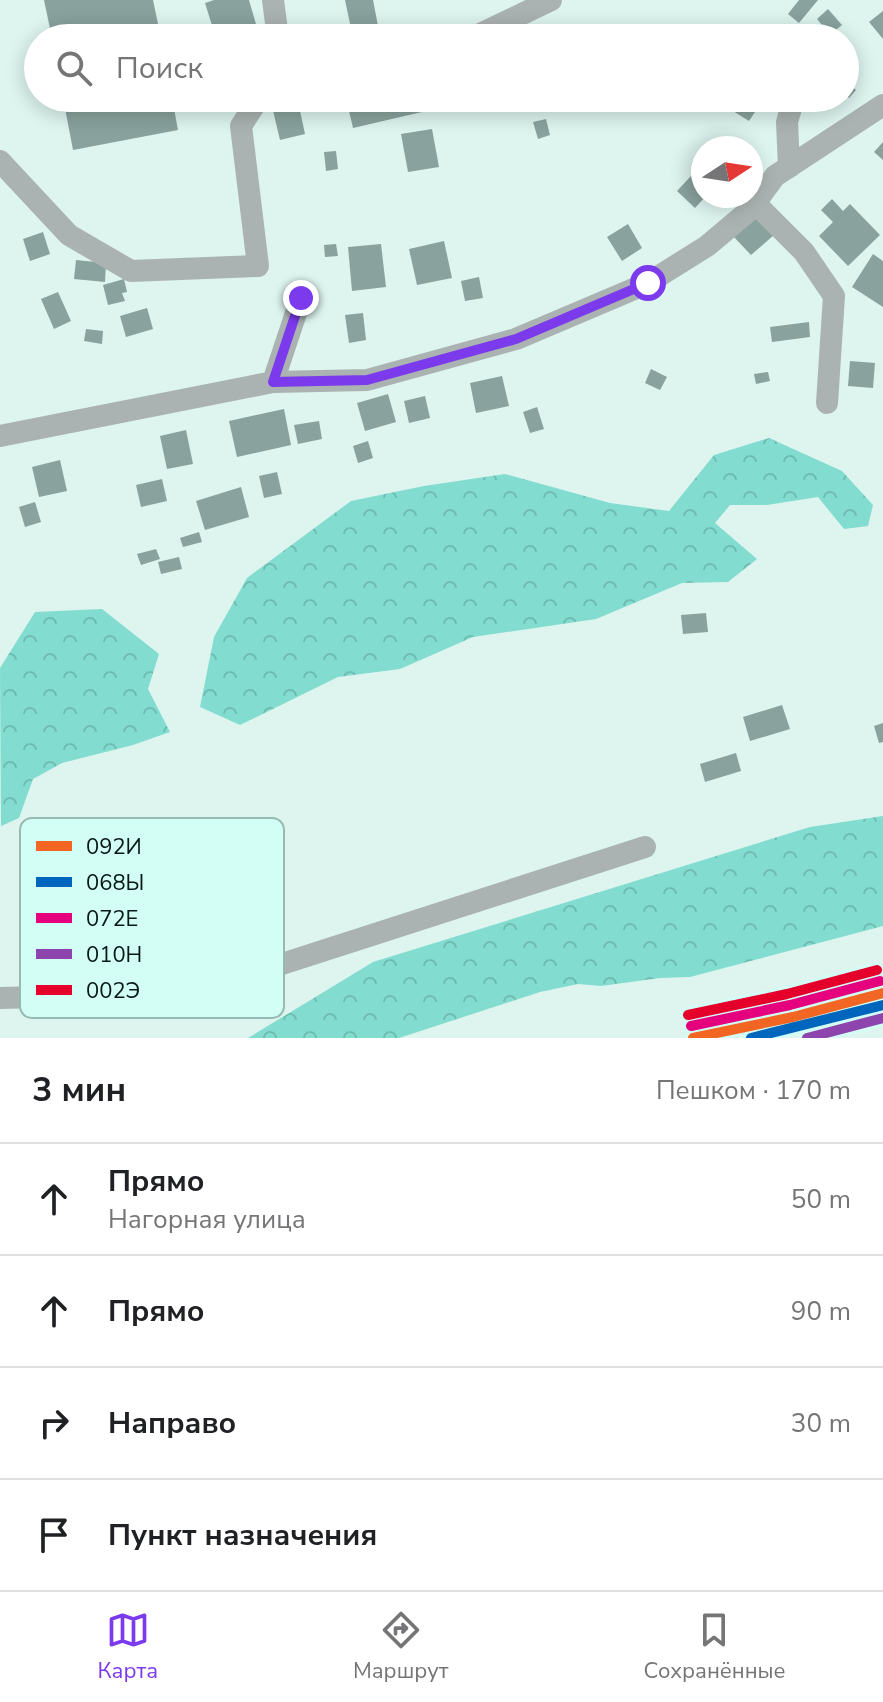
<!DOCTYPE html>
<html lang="ru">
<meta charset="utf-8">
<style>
body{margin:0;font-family:"Nunito Sans",sans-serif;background:#f2f2f2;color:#202124}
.compass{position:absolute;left:691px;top:136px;width:72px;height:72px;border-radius:50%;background:#fff;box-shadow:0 4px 20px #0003;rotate:78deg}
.stop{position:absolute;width:24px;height:24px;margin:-18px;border:6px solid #7c3aed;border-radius:50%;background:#fff}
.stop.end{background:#7c3aed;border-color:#fff;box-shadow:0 2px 8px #0008}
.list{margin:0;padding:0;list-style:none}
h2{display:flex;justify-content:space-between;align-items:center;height:104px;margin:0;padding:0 32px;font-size:34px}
h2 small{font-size:26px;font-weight:400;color:#757577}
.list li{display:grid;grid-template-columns:52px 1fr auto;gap:24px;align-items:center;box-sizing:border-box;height:112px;padding:0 32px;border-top:2px solid #e0e0e0}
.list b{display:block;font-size:30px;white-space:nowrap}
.list p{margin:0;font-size:26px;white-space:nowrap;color:#757577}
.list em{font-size:26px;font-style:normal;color:#757577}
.icon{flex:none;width:44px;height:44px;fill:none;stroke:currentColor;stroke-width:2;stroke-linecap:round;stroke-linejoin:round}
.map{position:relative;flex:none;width:883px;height:1038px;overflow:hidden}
.search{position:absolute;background:#fff;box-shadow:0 4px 20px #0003;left:24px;right:24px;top:24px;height:88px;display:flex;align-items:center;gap:20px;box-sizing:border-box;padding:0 28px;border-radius:44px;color:#757577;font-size:30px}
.sheet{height:552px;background:#fff}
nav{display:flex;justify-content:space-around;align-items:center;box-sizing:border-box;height:112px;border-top:2px solid #e0e0e0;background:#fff;font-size:22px;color:#757577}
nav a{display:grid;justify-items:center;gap:4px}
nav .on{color:#7c3aed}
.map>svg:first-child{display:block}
.forest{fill:url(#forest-crowns)}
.building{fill:#89a29d}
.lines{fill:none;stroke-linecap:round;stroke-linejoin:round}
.minor{stroke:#aab3b1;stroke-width:22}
.rail-1-casing{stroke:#d3fef5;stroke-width:16}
.rail-2-casing{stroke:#d3fef5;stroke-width:16}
.rail-3-casing{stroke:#d3fef5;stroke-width:16}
.rail-4-casing{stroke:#d3fef5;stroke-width:16}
.rail-5-casing{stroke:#d3fef5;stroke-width:16}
.rail-1{stroke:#f26522;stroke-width:10}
.rail-2{stroke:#0065bd;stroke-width:10}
.rail-3{stroke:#e5007d;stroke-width:10}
.rail-4{stroke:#8e44ad;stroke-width:10}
.rail-5{stroke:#e4002b;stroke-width:10}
.route{stroke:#7c3aed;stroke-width:10}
.key{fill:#d3fef5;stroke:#96b9b2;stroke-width:2}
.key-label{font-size:22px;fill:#081815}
</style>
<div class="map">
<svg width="883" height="1038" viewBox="0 0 883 1038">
<defs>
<pattern id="forest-crowns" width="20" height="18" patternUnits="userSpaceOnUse" patternTransform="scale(2)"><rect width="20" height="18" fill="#82ddd0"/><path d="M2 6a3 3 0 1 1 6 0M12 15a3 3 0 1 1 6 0" fill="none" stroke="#6fbdb2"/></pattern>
</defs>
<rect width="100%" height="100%" fill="#ddf4ef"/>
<g class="forest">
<polygon points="769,438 842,471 873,505 868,526 844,529 818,497 767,505 730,505 715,523 757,559 728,582 682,583 596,619 473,637 400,669 338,677 240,725 200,707 214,637 247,578 351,501 424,486 505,474 610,503 669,511 714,455"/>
<polygon points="102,609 159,654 148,689 170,732 133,745 62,763 33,779 19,818 1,826 0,668 35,612"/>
<polygon points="883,816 883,926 690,977 660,978 601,986 578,984 540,992 399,1038 248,1038 373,962 810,827"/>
</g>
<g class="building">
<polygon points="44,0 153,0 161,38 52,38"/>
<polygon points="214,0 249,0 260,38 216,38 205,3"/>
<polygon points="345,0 373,0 380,36 353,38"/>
<polygon points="799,0 818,0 799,23 788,14"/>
<polygon points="828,9 842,25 830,35 817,19"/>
<polygon points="883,11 883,39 869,22"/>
<polygon points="845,80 856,90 849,98 845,95"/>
<polygon points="63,98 172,98 178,130 73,150"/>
<polygon points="270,98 291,98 293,107 299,106 305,134 280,140"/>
<polygon points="346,98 450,98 452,105 353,128"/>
<polygon points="742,98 753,98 761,103 749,121 733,111"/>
<polygon points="820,98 831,98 834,101 824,111 815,103"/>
<polygon points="546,119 550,135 538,139 533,122"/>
<polygon points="432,129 439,167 408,172 401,134"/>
<polygon points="883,142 883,160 874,152"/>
<polygon points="336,151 338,169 326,171 324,152"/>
<polygon points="703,163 703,196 706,196 695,208 677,191"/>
<polygon points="832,199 843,211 850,204 880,235 848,266 819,236 833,222 821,210"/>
<polygon points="756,215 774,235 751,255 733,236"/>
<polygon points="628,224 642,248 622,261 607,237"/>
<polygon points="43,232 50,254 30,261 23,239"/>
<polygon points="444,241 452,278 417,285 409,249"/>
<polygon points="336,244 338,256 325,257 324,245"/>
<polygon points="381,244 386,287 352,291 348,247"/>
<polygon points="873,254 883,261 883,307 852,287"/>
<polygon points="76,260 106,263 105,282 74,279"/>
<polygon points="479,277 483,298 465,301 461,281"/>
<polygon points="124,279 127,292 122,293 125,301 108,305 103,285"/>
<polygon points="58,292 71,321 54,329 41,299"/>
<polygon points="147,308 153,329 126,337 120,316"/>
<polygon points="363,313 366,340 349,343 345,315"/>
<polygon points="809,322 810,337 772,342 770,327"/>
<polygon points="86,329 103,331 102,344 84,341"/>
<polygon points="850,361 875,363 873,388 848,386"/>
<polygon points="651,369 667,377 660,390 645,383"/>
<polygon points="768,372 770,381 756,384 754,374"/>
<polygon points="502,376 509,406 476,413 470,383"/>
<polygon points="388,394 396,422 365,431 357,403"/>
<polygon points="425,396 430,418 409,423 404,401"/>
<polygon points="537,407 544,429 530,433 523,412"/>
<polygon points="284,409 291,445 237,457 229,421"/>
<polygon points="319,421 322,439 298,444 294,425"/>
<polygon points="186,430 193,464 167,469 160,436"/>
<polygon points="368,441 373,458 358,463 353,446"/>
<polygon points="60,460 67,491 39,497 32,467"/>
<polygon points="277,472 282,494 264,498 259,476"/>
<polygon points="162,479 167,501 141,507 136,485"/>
<polygon points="241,487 249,517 205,530 196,501"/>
<polygon points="35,502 41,522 25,527 19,507"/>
<polygon points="199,532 202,542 183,547 180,538"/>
<polygon points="156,549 160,559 141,565 137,554"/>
<polygon points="179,557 182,569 161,574 158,562"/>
<polygon points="706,613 708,632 683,634 681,615"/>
<polygon points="782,705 790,729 750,741 743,717"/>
<polygon points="883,723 883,742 879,743 874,726"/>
<polygon points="736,753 741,771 705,782 700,764"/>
</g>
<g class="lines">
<g class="minor">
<polyline points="273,0 278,38"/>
<polyline points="472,38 551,0"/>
<polyline points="0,161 69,235 131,271 258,266 241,126 259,98"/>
<polyline points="789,167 787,122 794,98"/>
<polyline points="755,203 804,252 834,296 827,403"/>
<polyline points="273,382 301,298"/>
<polyline points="0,436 273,382 367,380 516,339 648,283 707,246 751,209 775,176 883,105"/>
<path d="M0 998C84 996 167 994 248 975L645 847"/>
</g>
<defs>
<polyline id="rail-1" points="693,1038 793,1017 883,993"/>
<polyline id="rail-2" points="751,1038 883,1005"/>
<polyline id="rail-3" points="691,1026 790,1005 880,981"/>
<polyline id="rail-4" points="807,1038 883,1018"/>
<polyline id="rail-5" points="688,1015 787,994 877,970"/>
</defs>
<use href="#rail-1" class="rail-1-casing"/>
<use href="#rail-2" class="rail-2-casing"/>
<use href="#rail-3" class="rail-3-casing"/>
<use href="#rail-4" class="rail-4-casing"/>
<use href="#rail-5" class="rail-5-casing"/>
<use href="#rail-1" class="rail-1"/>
<use href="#rail-2" class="rail-2"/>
<use href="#rail-3" class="rail-3"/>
<use href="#rail-4" class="rail-4"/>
<use href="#rail-5" class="rail-5"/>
</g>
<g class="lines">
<polyline class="route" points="301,298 273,382 367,380 516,339 648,283"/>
</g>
<rect x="20" y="818" width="264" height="200" rx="12" class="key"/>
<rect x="36" y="841" width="36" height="10" fill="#f26522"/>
<rect x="36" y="877" width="36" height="10" fill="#0065bd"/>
<rect x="36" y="913" width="36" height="10" fill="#e5007d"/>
<rect x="36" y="949" width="36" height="10" fill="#8e44ad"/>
<rect x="36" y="985" width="36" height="10" fill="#e4002b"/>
<g class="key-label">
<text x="86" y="854">092И</text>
<text x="86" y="890">068Ы</text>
<text x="86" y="926">072Е</text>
<text x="86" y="962">010Н</text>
<text x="86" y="998">002Э</text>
</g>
</svg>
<svg class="compass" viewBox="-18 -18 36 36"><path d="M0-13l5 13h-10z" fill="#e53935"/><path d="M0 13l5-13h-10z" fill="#757577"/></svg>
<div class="stop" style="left:648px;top:283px"></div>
<div class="stop end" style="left:301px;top:298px"></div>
<div class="search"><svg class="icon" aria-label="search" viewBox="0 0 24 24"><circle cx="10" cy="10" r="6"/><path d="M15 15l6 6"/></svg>Поиск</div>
</div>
<section class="sheet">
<h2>3 мин<small>Пешком · 170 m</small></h2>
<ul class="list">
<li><svg class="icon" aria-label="ahead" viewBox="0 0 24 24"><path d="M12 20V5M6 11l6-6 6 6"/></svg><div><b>Прямо</b><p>Нагорная улица</p></div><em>50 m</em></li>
<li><svg class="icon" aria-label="ahead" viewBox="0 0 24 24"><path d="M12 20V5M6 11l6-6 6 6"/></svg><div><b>Прямо</b></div><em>90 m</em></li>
<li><svg class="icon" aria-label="right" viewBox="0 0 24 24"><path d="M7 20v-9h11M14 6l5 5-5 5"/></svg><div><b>Направо</b></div><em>30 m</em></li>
<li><svg class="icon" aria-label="arrive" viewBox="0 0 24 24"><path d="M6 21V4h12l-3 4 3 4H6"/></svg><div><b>Пункт назначения</b></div></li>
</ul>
</section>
<nav>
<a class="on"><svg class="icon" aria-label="map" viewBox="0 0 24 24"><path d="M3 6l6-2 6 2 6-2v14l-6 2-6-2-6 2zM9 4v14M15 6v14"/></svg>Карта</a>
<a><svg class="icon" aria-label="directions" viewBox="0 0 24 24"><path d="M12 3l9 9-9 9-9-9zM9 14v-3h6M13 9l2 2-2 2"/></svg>Маршрут</a>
<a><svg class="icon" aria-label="saved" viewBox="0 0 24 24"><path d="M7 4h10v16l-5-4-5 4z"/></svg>Сохранённые</a>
</nav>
